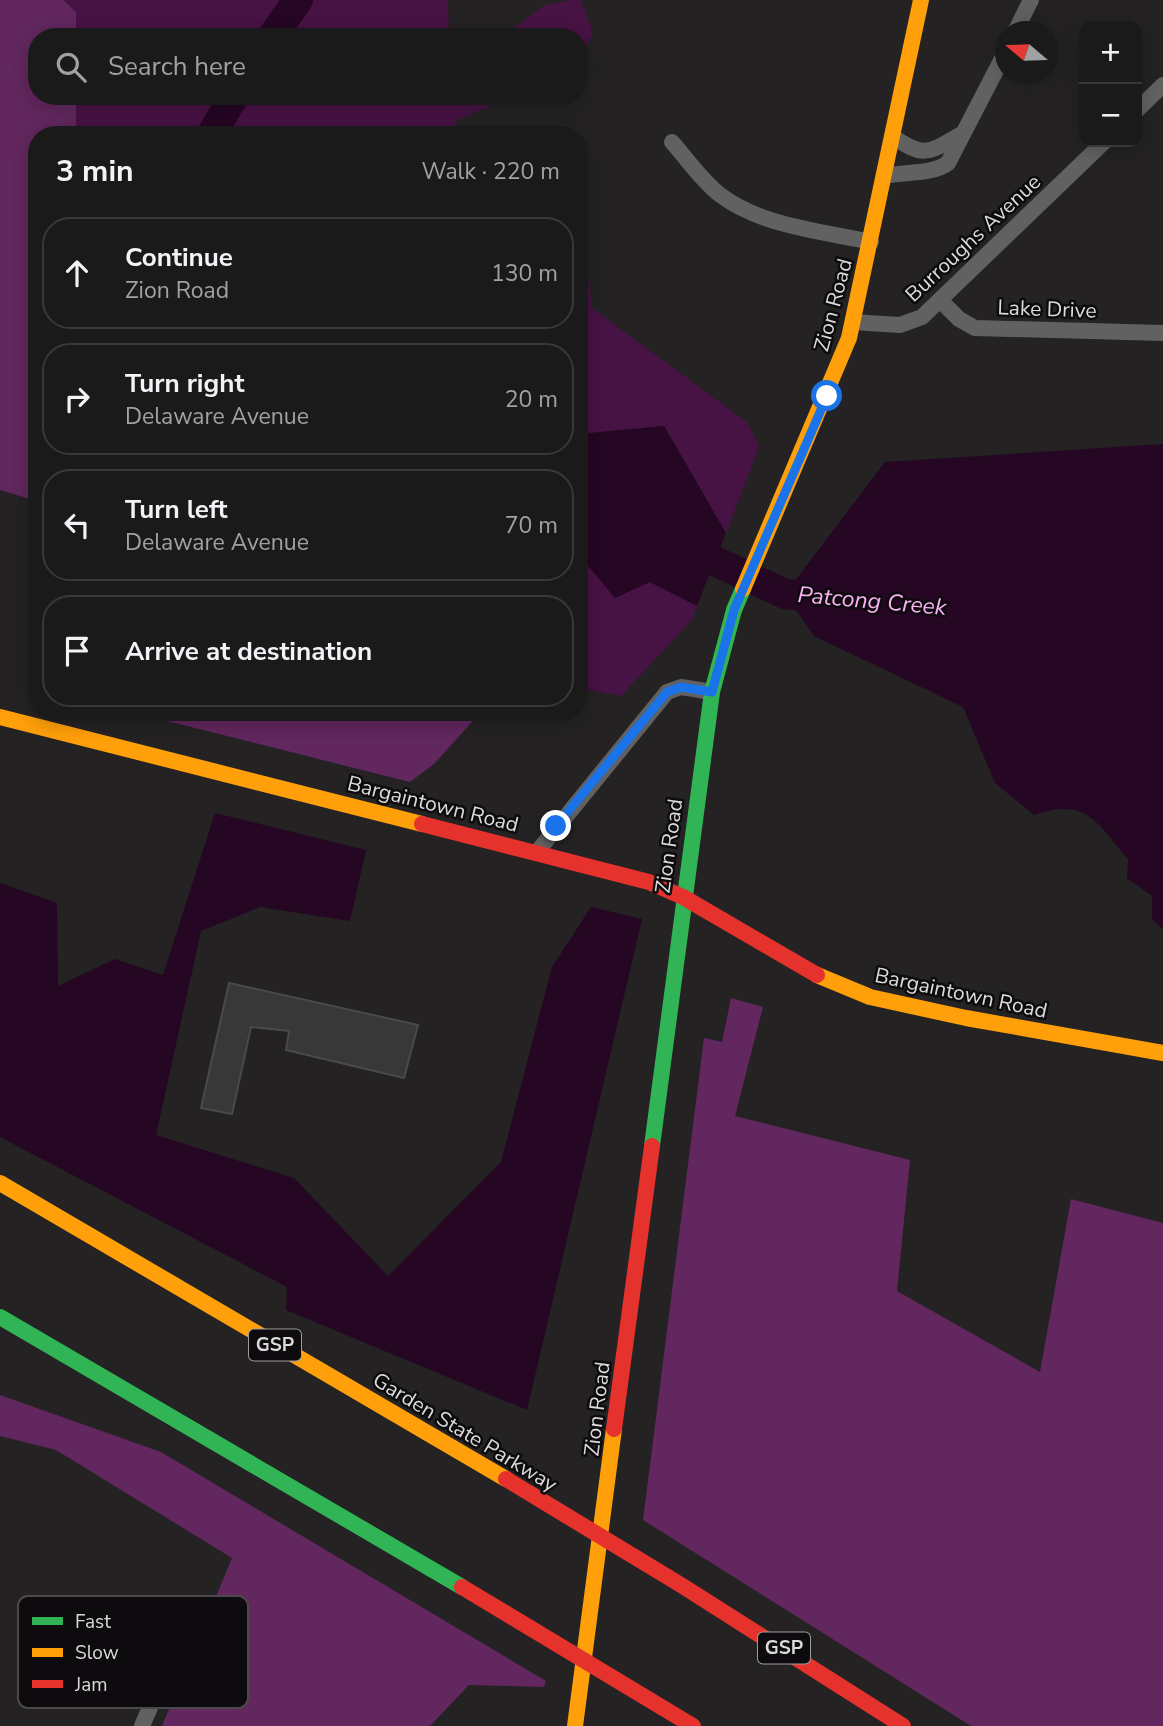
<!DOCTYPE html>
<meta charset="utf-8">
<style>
body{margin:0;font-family:"Nunito Sans",sans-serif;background:#242323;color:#f1f3f6}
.controls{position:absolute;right:21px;top:21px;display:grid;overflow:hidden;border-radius:14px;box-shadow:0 4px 18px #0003}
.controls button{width:63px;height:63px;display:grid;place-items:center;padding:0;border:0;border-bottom:2px solid #393839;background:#1b1a1a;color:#f1f3f6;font:35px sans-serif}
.compass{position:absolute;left:995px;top:21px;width:63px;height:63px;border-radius:50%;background:#1b1a1a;box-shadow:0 4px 18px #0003;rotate:289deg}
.stop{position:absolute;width:21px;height:21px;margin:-16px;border:5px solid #1a73e8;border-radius:50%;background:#fff}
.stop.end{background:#1a73e8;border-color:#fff;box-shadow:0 2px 7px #0008}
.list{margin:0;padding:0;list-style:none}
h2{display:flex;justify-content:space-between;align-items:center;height:91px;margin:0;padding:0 28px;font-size:30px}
h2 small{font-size:23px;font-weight:400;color:#a0a1a2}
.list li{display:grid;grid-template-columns:46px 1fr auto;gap:21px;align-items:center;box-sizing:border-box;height:112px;margin:0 14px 14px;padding:0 14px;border:2px solid #393839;border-radius:28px}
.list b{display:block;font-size:26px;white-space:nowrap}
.list p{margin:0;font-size:23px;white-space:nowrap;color:#a0a1a2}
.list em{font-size:23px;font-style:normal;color:#a0a1a2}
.icon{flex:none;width:38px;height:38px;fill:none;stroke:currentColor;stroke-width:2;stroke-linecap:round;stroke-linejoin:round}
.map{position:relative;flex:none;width:1163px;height:1726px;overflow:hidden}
.search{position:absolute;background:#1b1a1a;box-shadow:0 4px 18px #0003;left:28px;top:28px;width:560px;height:77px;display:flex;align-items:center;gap:18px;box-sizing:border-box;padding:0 24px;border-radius:28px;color:#a0a1a2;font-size:26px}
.panel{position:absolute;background:#1b1a1a;box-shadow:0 4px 18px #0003;left:28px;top:126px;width:560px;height:595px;border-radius:28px}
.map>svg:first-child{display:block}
.green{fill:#471244}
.forest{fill:#61275e}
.water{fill:#250623}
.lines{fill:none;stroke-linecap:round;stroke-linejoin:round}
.river{stroke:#250623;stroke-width:30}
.building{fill:#393839;stroke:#4b494a;stroke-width:2}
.street{stroke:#616161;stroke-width:16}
.fast{stroke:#30b455;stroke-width:16}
.slow{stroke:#ff9f0a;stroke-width:16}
.jam{stroke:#e5322d;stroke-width:16}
.route{stroke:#1a73e8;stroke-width:9}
.labels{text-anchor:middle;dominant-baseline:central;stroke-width:5;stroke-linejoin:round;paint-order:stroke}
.shield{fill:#0d0b0d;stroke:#9e9c9e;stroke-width:2}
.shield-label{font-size:19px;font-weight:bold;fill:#dcdadc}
.street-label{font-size:21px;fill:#dcdadc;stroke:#0d0b0d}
.water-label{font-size:23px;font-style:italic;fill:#fbaff4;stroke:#0d0b0d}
.key{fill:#0d0b0d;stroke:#4b494b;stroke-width:2}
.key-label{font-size:19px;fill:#dcdadc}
</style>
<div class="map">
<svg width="1163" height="1726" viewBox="0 0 1163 1726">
<rect width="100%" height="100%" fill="#242223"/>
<g class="green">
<polygon points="63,0 448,0 449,37 76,37 76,12"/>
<polygon points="569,0 581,0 593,33 579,60 579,37 502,37 545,5"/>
<polygon points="76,96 512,96 455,121 458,135 76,135"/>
<polygon points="579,200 592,308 748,423 759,447 726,533 664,426 579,434"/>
<polygon points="579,555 650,582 697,606 691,621 621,696 579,688"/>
</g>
<g class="forest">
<polygon points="0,0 63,0 76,12 76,37 37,37 37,96 76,96 76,135 37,135 37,501 0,490"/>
<polygon points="131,712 481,712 434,764 410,782"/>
<polygon points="731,998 763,1007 735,1116 910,1160 897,1291 1040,1372 1071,1199 1163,1223 1163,1726 971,1726 643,1520 704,1038 722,1042"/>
<polygon points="0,1395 161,1452 546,1681 544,1687 469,1685 430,1726 162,1726 232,1558 56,1450 0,1436"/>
</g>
<g class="water">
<polygon points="664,426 726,533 697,606 650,582 615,598 579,555 579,434"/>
<path d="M1163 444V929L1152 919V896L1127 878 1128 859C1096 822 1087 797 1034 815L995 783 963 707 814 636 785 594 885 462Z"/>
<polygon points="215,813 366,850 350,921 260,907 201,931 156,1135 294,1178 388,1276 501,1162 552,967 591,907 642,919 527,1410 286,1310 287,1287 0,1137 0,883 57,903 58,986 115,959 163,975"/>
</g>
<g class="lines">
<g class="river">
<polyline points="272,37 298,0"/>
<polyline points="211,135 234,96"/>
<polyline points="689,532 704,556 785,594 824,598"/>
</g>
</g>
<polygon class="building" points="229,983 418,1025 404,1078 286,1050 289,1031 251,1027 232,1114 201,1108"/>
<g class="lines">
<g class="street">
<polyline points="1015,32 1031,0"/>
<polyline points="1137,110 1163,85"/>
<path d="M892 136C925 159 929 152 960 135"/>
<path d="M672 142C687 159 701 180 719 194 760 226 821 231 871 242"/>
<path d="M885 176C905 171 932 175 948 163L1006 51"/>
<polyline points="940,300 959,319 975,328 1163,333"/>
<polyline points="853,322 900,325 922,317 1104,142"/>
<polyline points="537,852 667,692 681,687 712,692"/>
<polyline points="142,1726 182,1633"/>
</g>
<g class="fast">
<polyline points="652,1146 712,692 734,610 743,589"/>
<polyline points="0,1317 462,1587"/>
</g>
<g class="slow">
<polyline points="743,589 849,338 921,0"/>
<polyline points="0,717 422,824"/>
<polyline points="817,975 870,997 966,1018 1163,1053"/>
<polyline points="0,1183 506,1479"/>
<polyline points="575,1726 614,1429"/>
</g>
<g class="jam">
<polyline points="422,824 649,882 683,897 817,975"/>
<polyline points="614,1429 652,1146"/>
<polyline points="506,1479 681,1585 903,1726"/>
<polyline points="462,1587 693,1726"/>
</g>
</g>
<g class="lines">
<polyline class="route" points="556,826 667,692 681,687 712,692 734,610 827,396"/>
</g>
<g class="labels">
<g class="shield">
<rect x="249" y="1329.5" width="52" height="31" rx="5"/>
<rect x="758" y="1632.5" width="52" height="31" rx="5"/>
</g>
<g class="shield-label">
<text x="275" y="1345">GSP</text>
<text x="784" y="1648">GSP</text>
</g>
<g class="street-label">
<text transform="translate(973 238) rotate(-43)">Burroughs Avenue</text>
<text transform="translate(833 305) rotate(-75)">Zion Road</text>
<text transform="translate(1047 309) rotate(2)">Lake Drive</text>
<text transform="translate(433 804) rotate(14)">Bargaintown Road</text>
<text transform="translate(669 846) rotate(-82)">Zion Road</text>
<text transform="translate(961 993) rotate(12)">Bargaintown Road</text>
<text transform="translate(597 1409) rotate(-83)">Zion Road</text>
<text transform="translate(465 1432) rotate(31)">Garden State Parkway</text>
</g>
<g class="water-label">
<text transform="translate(872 601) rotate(5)">Patcong Creek</text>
</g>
</g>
<rect x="18" y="1596" width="230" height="112" rx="10" class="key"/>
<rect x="32" y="1617" width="31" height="8" fill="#30b455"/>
<rect x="32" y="1648" width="31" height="9" fill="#ff9f0a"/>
<rect x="32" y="1680" width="31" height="8" fill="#e5322d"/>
<g class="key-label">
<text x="75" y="1628">Fast</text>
<text x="75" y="1659">Slow</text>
<text x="75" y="1691">Jam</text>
</g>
</svg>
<div class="controls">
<button>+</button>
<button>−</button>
</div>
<svg class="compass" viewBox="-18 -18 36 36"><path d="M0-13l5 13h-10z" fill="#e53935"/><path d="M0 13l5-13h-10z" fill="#a0a1a2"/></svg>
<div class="stop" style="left:827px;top:396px"></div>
<div class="stop end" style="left:556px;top:826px"></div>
<div class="search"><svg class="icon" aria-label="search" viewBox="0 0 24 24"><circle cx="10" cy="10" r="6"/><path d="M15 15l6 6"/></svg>Search here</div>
<section class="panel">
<h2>3 min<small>Walk · 220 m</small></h2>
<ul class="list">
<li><svg class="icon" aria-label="ahead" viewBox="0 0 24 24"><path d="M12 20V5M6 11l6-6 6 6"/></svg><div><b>Continue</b><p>Zion Road</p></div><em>130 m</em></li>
<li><svg class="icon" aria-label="right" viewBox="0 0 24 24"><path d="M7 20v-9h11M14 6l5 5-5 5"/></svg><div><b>Turn right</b><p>Delaware Avenue</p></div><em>20 m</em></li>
<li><svg class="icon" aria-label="left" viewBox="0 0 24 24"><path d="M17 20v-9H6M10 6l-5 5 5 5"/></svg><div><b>Turn left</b><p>Delaware Avenue</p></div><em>70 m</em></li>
<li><svg class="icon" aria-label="arrive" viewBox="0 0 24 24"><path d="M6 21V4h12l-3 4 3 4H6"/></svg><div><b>Arrive at destination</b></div></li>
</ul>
</section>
</div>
